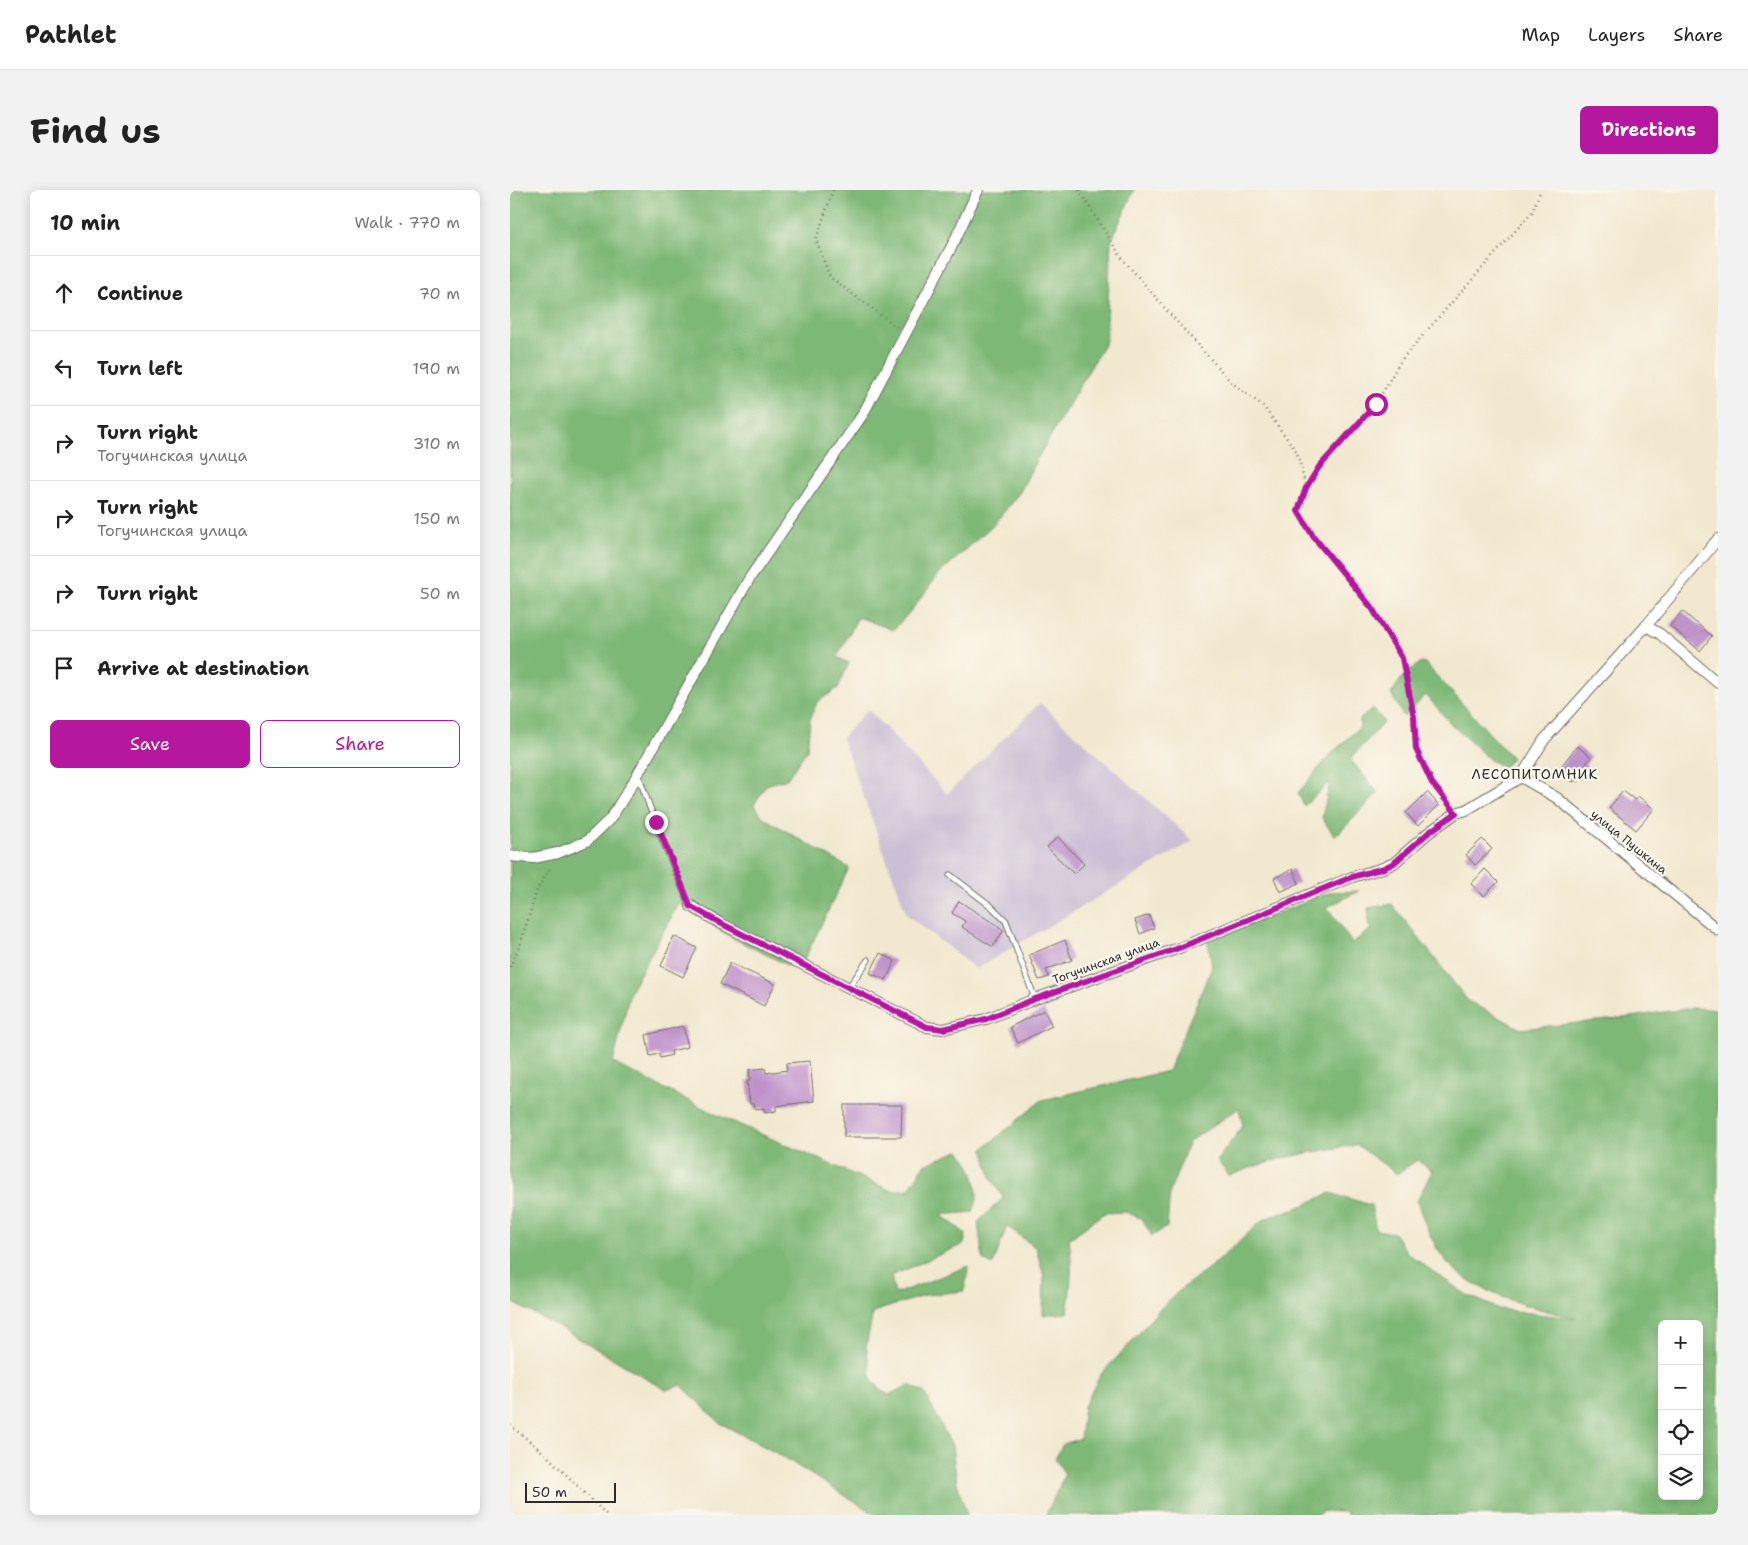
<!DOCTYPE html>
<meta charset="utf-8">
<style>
body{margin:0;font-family:"Shantell Sans",sans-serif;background:#f2f2f2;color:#222}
.controls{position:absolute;right:15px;bottom:15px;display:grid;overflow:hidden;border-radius:8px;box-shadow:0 2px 12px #0003}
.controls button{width:45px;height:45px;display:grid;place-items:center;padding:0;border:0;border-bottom:1px solid #e0e0e0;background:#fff;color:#222;font:25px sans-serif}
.scale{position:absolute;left:15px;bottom:12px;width:91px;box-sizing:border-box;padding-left:5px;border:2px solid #2b2b2b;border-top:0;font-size:14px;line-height:18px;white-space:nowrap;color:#2b2b2b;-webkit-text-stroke:4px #fbf7ec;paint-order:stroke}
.stop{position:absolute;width:15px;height:15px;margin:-11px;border:4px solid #b5179e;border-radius:50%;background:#fff}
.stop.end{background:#b5179e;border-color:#fff;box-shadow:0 1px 5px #0008}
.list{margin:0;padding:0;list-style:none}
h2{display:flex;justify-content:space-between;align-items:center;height:65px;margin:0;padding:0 20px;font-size:21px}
h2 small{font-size:16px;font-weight:400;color:#767676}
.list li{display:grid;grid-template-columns:32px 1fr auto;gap:15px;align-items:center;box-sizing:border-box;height:75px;padding:0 20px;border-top:1px solid #e0e0e0}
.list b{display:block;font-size:19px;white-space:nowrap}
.list p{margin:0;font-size:16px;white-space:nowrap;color:#767676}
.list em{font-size:16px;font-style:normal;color:#767676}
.actions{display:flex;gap:10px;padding:15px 20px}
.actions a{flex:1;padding:11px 0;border:1px solid #b5179e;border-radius:8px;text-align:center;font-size:18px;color:#b5179e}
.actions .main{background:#b5179e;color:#fff}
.icon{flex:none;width:28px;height:28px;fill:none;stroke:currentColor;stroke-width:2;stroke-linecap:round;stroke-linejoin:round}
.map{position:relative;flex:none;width:1208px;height:1325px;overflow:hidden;border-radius:8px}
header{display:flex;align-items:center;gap:30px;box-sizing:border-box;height:70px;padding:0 25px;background:#fff;border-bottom:1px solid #e0e0e0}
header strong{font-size:24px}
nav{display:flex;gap:28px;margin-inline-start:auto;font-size:18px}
.intro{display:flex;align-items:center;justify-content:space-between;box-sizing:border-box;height:120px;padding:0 30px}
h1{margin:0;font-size:35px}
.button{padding:12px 22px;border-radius:8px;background:#b5179e;color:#fff;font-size:18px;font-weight:700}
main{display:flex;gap:30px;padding:0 30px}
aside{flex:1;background:#fff;border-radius:8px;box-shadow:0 2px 12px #0003}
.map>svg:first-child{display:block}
.industrial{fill:#cbbfd5}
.forest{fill:#7eb876;stroke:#547250;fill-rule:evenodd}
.building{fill:#be93cb}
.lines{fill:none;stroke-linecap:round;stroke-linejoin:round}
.lane-casing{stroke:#716d64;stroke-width:7}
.street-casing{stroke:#716d64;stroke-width:12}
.path{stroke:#716d64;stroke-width:2.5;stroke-dasharray:1 4;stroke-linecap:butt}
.lane{stroke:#fff;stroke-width:5}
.street{stroke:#fff;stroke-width:10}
.route{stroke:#b5179e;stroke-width:6}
.labels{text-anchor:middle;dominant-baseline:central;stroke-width:4.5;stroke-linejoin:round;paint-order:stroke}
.street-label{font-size:12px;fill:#2b2b2b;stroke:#fbf7ec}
.neighbourhood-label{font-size:14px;letter-spacing:1px;fill:#2b2b2b;stroke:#fbf7ec}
</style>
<header>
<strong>Pathlet</strong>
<nav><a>Map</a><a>Layers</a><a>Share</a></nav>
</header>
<div class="intro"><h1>Find us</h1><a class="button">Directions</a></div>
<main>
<aside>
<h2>10 min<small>Walk · 770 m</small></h2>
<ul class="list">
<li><svg class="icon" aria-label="ahead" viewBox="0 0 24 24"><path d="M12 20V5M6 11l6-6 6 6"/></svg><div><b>Continue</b></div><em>70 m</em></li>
<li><svg class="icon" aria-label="left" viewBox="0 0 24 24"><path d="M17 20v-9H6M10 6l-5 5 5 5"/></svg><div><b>Turn left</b></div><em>190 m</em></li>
<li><svg class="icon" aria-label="right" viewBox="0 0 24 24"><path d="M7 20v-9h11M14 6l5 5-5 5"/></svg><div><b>Turn right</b><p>Тогучинская улица</p></div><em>310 m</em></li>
<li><svg class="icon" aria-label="right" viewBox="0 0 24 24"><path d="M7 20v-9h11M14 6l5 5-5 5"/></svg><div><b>Turn right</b><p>Тогучинская улица</p></div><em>150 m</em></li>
<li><svg class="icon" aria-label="right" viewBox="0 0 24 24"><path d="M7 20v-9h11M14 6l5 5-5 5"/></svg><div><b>Turn right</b></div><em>50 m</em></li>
<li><svg class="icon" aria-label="arrive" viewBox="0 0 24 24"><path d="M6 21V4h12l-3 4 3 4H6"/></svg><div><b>Arrive at destination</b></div></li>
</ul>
<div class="actions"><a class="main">Save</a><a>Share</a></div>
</aside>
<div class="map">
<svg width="1208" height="1325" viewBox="0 0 1208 1325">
<rect width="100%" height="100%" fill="#fbf7ec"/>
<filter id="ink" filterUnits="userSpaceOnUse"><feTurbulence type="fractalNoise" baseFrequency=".02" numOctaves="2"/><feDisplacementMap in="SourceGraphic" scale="10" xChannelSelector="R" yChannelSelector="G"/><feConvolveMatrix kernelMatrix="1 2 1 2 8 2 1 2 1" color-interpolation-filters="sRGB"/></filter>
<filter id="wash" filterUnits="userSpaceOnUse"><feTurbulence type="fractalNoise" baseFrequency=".0096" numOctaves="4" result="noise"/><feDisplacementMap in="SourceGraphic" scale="20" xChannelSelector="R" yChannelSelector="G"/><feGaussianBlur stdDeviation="1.12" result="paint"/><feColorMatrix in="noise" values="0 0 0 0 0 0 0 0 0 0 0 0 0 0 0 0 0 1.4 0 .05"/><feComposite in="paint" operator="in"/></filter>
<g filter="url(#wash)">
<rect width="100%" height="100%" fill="#f2e8cf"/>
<polygon class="industrial" points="530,513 683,651 466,779 397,725 332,548 358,519 437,604"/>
<g class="forest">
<path d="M0 0H624L601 51 596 151 523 276 510 302 484 334 430 383 399 423 383 440 348 427 327 467 339 473 328 498 307 512 300 530 297 560 277 589 256 595 244 615 254 628 339 678 291 776H279L221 747 169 713 120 802 103 873 205 924 382 1001 399 999 414 975 448 961C459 967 468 994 467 1007 467 1012 464 1018 463 1022L431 1025 456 1044 454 1054 381 1086 385 1104 459 1076 454 1101 416 1105 363 1122 356 1157 362 1191 378 1205 399 1195 414 1202 442 1256 447 1293 457 1325H366L268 1264 210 1233 171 1195 156 1200 56 1141 0 1111Z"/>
<path d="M914 472 1002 568 994 577 980 570 942 535 916 505 894 527 881 504C892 488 895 480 914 472Z"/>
<polygon points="863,519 874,532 840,569 868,603 825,647 812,628 820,592 794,616 788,603 819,566 850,537 850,529"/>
<path d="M849 701 817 717 842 753 860 740 858 718 882 714 958 811 1011 839 1107 829 1181 818 1208 819V1325H837L835 1322 813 1321 808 1325H536L555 1284 545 1269 553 1254 570 1249 574 1216 591 1184 617 1157 648 1121 670 1100 709 1070 754 1029 792 1016 820 1003 861 1015 866 1040 884 1043 898 1064 957 1105 989 1119 1067 1129C1024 1117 970 1107 938 1073 923 1057 914 1032 907 1011L922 981 907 970 887 984 847 955C803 961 759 969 719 986L707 970 733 936 729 918 679 952 660 1001 657 1037 642 1046 632 1029 616 1022 594 1023 559 1049C563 1074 561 1098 557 1123L533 1125 534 1087 526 1058 497 1036 483 1075 473 1070 468 1032 493 1008 481 987 473 959 532 910 658 881 702 777 698 751 821 702ZM1152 1134H1189V1306H1152Z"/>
</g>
<g id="blocks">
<g class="building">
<polygon points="1172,421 1202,446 1190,461 1160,436"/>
<polygon points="1067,556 1081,567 1075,575 1082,580 1074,590 1067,585 1063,592 1048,580"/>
<polygon points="1113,601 1125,610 1128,606 1144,619 1126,640 1099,618"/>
<polygon points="917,602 929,615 908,636 896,623"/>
<polygon points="548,647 574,674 564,684 537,657"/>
<polygon points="972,649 982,659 965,675 956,665"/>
<polygon points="783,679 789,693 770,702 764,688"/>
<polygon points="975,679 988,692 974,706 961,694"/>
<polygon points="449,711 494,740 483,757 452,737 455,731 442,723"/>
<polygon points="639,725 644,738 630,744 625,730"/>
<polygon points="164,746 187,758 173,787 151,776"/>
<polygon points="555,750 562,770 536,780 539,787 529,790 519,765"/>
<polygon points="370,763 385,771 376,790 360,783"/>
<polygon points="220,773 265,794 254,816 210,794"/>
<polygon points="534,820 542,836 508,853 500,837"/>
<polygon points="173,836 178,857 161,861 162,865 150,868 149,864 140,866 136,845"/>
<polygon points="300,871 304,911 266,916 266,921 255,923 254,918 245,919 244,914 240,914 237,891 240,891 239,880 255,878 256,883 277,880 277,873"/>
<polygon points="334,915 392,915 391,947 334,947"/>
</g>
</g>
</g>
<g filter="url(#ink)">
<use href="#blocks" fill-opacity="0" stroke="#716d64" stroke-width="1"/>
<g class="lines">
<defs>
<g id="lane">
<polyline points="128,584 145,632 180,716"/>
<polyline points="440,685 481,716 496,731 525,809"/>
<polyline points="339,797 358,770"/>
</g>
<g id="street">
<polyline points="1136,436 1150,444 1208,493"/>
<polyline points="1011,587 1047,608 1208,740"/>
<polyline points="0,666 23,668 48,663 77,651 100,629 121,596 239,389 353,224 444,52 468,0"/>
<polyline points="181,716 210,733 417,837 433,839 476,829 525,809 669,758 842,687 873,678 884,673 918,643 946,623 956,620 1011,587 1034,550 1136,436 1208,349"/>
</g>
</defs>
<use href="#lane" class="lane-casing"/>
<use href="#street" class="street-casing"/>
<g class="path">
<polyline points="323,0 306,50 320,87 387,137"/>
<polyline points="569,0 611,67 660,124 722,193 753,216 787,262 796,298"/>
<polyline points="940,615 922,593 906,559 904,527 891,468 862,418 803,346 788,321 796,298 809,277 866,214 891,170 1022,22 1031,0"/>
<polyline points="0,777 10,755 27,700 41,676"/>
<polyline points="0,1235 35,1264 97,1325"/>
</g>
<use href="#lane" class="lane"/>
<use href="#street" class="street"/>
</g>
</g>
<g class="lines" filter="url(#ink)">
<polyline class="route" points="146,632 180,716 210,733 417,837 433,839 476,829 525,809 669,758 842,687 874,678 884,673 918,643 946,623 922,593 906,559 904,527 892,468 862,418 803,346 788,321 796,298 809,277 866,214"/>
</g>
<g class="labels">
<g class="street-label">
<text transform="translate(1119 652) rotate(39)">улица Пушкина</text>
<text transform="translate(596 771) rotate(-20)">Тогучинская улица</text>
</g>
<g class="neighbourhood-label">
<text x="1025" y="584">ЛЕСОПИТОМНИК</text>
</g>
</g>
</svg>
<div class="controls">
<button>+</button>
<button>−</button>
<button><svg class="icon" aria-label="locate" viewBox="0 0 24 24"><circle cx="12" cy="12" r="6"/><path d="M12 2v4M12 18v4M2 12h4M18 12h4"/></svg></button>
<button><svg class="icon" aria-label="layers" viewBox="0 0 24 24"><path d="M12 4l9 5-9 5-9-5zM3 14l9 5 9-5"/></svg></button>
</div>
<div class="scale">50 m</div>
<div class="stop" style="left:866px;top:214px"></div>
<div class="stop end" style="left:146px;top:632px"></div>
</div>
</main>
